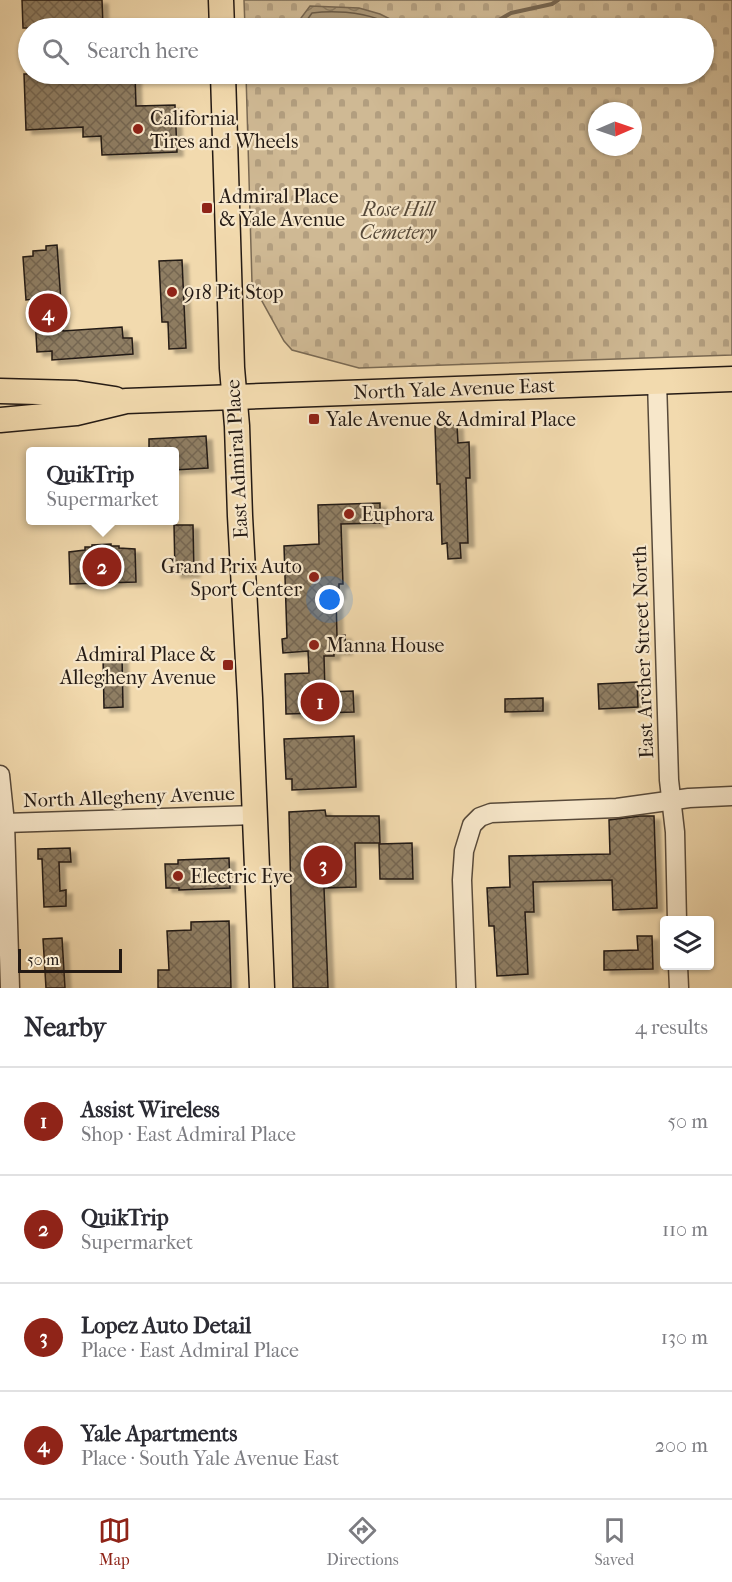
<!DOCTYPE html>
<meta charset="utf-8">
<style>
body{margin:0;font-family:"IM FELL French Canon",serif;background:#f7f7f7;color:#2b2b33}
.controls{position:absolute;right:18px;bottom:18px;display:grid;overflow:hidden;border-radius:6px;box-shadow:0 2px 4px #0004}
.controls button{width:54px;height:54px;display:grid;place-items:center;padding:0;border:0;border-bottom:2px solid #e1e1e2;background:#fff;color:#2b2b33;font:30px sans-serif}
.compass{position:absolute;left:588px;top:102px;width:54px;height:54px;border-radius:50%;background:#fff;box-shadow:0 2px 4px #0004;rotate:88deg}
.scale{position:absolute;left:18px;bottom:15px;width:104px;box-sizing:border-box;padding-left:6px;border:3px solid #241a14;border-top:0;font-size:16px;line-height:21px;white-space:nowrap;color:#241a14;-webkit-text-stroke:4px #f7e7ca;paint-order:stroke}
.you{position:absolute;left:330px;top:600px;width:21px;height:21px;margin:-15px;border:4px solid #fff;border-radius:50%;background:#1a73e8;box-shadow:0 0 0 9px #1a73e833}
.badge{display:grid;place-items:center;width:39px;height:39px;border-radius:50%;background:#8f2418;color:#fff;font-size:20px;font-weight:700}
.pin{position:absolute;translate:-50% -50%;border:3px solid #fff;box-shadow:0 2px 6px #0006}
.popup{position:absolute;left:26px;top:447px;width:153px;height:78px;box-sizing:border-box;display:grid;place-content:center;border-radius:6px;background:#fff;filter:drop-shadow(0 2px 4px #0005);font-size:20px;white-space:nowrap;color:#7c7c81}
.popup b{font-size:22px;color:#2b2b33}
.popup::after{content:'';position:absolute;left:50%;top:100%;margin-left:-12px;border:12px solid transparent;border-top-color:#fff}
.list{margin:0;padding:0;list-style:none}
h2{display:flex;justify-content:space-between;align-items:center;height:78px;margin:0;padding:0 24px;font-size:26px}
h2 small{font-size:20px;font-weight:400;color:#7c7c81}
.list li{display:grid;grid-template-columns:39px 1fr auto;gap:18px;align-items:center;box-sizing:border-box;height:108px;padding:0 24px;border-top:2px solid #e1e1e2}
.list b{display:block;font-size:22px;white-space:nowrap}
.list p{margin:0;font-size:20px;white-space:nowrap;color:#7c7c81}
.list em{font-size:20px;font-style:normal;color:#7c7c81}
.icon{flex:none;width:33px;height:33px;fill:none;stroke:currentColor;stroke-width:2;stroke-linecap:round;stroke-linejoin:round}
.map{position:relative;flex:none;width:732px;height:988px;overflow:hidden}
.search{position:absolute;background:#fff;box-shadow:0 2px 4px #0004;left:18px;right:18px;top:18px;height:66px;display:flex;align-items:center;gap:15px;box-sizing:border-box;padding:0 21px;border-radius:33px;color:#7c7c81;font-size:22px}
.sheet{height:510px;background:#fff}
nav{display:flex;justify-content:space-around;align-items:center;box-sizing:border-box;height:84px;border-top:2px solid #e1e1e2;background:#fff;font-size:16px;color:#7c7c81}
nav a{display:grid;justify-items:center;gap:3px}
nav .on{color:#8f2418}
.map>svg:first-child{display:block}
.cemetery{fill:url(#cemetery-stones);stroke:#7a6a54;stroke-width:1.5;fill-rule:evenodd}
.water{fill:url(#water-waves);stroke:#766651;stroke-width:1.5}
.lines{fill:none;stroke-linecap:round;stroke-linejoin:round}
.shore{stroke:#685a47;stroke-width:1.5}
.stream{stroke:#766651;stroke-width:4}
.building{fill:url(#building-cross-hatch);stroke:#241a14;stroke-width:1.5;filter:url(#shadow)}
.minor-casing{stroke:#584a3a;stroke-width:21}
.major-casing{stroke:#241a14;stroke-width:27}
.minor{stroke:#f7e7ca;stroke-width:18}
.major{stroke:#f2daae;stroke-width:24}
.poi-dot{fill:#8f2418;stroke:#f7e7ca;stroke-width:2}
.labels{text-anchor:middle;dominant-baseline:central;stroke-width:4.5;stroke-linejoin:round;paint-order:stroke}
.poi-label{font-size:20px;fill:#241a14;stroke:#f7e7ca;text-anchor:start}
.park-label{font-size:20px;font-style:italic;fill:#574a3a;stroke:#f7e7ca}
.street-label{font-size:20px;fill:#241a14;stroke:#f7e7ca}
</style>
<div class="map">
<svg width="732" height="988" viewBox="0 0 732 988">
<defs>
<pattern id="cemetery-stones" width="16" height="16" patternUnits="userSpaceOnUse" patternTransform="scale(1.5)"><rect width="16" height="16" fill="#cfb994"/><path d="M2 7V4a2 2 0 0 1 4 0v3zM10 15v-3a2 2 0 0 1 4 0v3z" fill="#b29e7f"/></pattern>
<pattern id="water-waves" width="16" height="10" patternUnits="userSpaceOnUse" patternTransform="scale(1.5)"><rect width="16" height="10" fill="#ac997a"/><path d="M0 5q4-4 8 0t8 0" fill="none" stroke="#8c7c63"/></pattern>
<pattern id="building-cross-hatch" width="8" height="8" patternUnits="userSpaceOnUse" patternTransform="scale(1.5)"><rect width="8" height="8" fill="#8f7e64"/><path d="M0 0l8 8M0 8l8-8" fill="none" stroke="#756651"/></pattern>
<filter id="shadow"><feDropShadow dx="6" dy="4" stdDeviation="1.5" flood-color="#0004"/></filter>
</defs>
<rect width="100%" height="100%" fill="#f2daae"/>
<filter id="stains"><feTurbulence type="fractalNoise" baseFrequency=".00333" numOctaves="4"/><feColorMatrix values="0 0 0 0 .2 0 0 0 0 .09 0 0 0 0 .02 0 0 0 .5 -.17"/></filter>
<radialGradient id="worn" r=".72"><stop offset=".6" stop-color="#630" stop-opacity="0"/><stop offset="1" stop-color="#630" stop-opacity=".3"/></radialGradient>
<path class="cemetery" d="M244 0H732V355L359 368 292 350 284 341 252 283 246 74H704V28H245ZM597 111H633V147H597Z"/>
<polygon class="water" points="310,6 359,8 380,14 408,28 300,28 301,18"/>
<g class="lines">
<g class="shore">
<path d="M306 28 307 20 312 13C333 10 359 12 378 19 384 22 390 26 395 28"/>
<path d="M313 28 314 23 316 20C336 18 361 19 379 28"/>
</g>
<polyline class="stream" points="485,28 511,13 552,4 558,0"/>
</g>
<g class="building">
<polygon points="22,0 102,0 103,26 62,28 23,28"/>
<polygon points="24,74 135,74 136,106 175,105 177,152 102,155 101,136 83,137 83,127 26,130"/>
<polygon points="57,245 63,331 122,327 123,338 132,338 133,354 52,360 52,351 37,352 34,299 26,300 23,257 33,256 33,251 46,250 46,246"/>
<polygon points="182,260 186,348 169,349 168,322 162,322 159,261"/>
<polygon points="457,425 458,443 469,442 470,478 466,478 468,543 460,543 461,558 448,559 447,543 442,544 440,484 437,484 435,426"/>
<polygon points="206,436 208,468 174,470 174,452 149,452 149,439"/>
<polygon points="380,503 380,523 341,524 343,584 339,584 339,595 336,595 337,636 345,635 346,651 334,651 334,656 324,656 325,692 353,691 354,712 286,714 285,674 309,673 308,651 283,653 282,639 287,638 284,546 319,544 318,505"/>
<polygon points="174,525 193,525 194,573 175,574"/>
<polygon points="111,544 111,546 119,546 119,548 135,549 136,582 70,584 69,552 85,550 85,547 92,547 92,545"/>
<polygon points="122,655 123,707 104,708 103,656"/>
<polygon points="637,682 638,707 599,709 598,684"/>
<polygon points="543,698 543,711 505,712 505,699"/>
<polygon points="354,736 356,787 292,790 292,779 286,779 284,739"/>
<polygon points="325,810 326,816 379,816 380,843 355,843 356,887 324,888 328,988 293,988 289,812"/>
<polygon points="640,816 654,816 657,908 613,910 612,880 533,882 534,912 525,912 528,974 497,976 494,926 489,926 487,888 510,887 509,856 610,854 609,820"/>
<polygon points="412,843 413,879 380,879 379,844"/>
<polygon points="70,848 71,862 59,862 60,891 66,890 66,906 44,907 42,859 38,859 38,849"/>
<polygon points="229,858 230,888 179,890 179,888 166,888 165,864 178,864 178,860"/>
<polygon points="229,921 231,988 158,988 158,970 169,970 167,931 191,930 191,922"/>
<polygon points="637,936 652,936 653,969 604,970 604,951 638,950"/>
<polygon points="62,938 65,988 46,988 43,939"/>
</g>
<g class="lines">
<defs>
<g id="minor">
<polyline points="657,381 669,780 675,832 677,921"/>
<polyline points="0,775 5,823 10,988"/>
<polyline points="5,823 256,815"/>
<polyline points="678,966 679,988"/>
<polyline points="466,988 462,880 464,851 472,825 480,817 491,813 617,808 689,798 732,796"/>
</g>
<g id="major">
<polyline points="221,0 222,28"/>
<polyline points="223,74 232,368 237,426 240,516 250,698 262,988"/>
<polyline points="0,391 76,393 115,399"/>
<polyline points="0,420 76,413 126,401 732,379"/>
</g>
</defs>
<use href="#minor" class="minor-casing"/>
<use href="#major" class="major-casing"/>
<use href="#minor" class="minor"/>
<use href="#major" class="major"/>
</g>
<g class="poi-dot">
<circle cx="138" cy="129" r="6"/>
<rect x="201" y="202" width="12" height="12" rx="3"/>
<circle cx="172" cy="292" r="6"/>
<rect x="308" y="413" width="12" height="12" rx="3"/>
<circle cx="349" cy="514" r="6"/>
<circle cx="314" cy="577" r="6"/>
<circle cx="314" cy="645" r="6"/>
<rect x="222" y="659" width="12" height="12" rx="3"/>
<circle cx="178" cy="876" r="6"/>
</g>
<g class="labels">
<g class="poi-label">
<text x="150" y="118">California<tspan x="150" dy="23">Tires and Wheels</tspan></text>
<text x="219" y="196">Admiral Place<tspan x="219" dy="23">&amp; Yale Avenue</tspan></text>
<text x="184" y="292">918 Pit Stop</text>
<text x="326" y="419">Yale Avenue &amp; Admiral Place</text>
<text x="361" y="514">Euphora</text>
<text x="302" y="566" text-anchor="end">Grand Prix Auto<tspan x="302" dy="23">Sport Center</tspan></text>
<text x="326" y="645">Manna House</text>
<text x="216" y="654" text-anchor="end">Admiral Place &amp;<tspan x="216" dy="23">Allegheny Avenue</tspan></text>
<text x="190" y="876">Electric Eye</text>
</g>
<g class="park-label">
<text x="398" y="209">Rose Hill<tspan x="398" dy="23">Cemetery</tspan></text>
</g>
<g class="street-label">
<text transform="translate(454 389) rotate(-2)">North Yale Avenue East</text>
<text transform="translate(237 459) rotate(-93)">East Admiral Place</text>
<text transform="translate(643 652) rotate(-92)">East Archer Street North</text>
<text transform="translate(129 797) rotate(-2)">North Allegheny Avenue</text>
</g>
</g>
<rect width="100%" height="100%" filter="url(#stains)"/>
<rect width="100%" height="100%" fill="url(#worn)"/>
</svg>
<div class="controls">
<button><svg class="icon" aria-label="layers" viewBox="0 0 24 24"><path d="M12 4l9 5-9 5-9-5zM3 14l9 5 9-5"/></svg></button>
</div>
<svg class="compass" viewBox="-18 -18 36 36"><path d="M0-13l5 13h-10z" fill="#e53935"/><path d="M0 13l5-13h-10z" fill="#7c7c81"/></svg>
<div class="scale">50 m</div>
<div class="you"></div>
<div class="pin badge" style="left:320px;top:702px">1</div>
<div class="pin badge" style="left:102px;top:567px">2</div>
<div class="popup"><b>QuikTrip</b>Supermarket</div>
<div class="pin badge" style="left:323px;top:865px">3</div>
<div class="pin badge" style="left:48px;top:313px">4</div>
<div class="search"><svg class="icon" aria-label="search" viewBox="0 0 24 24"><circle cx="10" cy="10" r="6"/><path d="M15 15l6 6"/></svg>Search here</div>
</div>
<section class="sheet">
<h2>Nearby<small>4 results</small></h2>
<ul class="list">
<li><span class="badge">1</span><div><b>Assist Wireless</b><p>Shop · East Admiral Place</p></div><em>50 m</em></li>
<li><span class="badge">2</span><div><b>QuikTrip</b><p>Supermarket</p></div><em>110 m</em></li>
<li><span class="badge">3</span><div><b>Lopez Auto Detail</b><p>Place · East Admiral Place</p></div><em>130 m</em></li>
<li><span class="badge">4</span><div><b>Yale Apartments</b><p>Place · South Yale Avenue East</p></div><em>200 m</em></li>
</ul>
</section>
<nav>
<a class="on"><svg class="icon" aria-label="map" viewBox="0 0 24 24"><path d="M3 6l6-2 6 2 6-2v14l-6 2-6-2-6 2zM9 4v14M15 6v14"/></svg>Map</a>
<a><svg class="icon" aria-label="directions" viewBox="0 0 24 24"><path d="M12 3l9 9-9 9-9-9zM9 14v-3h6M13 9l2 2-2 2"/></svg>Directions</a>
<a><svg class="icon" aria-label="saved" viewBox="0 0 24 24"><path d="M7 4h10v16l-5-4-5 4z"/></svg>Saved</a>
</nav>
